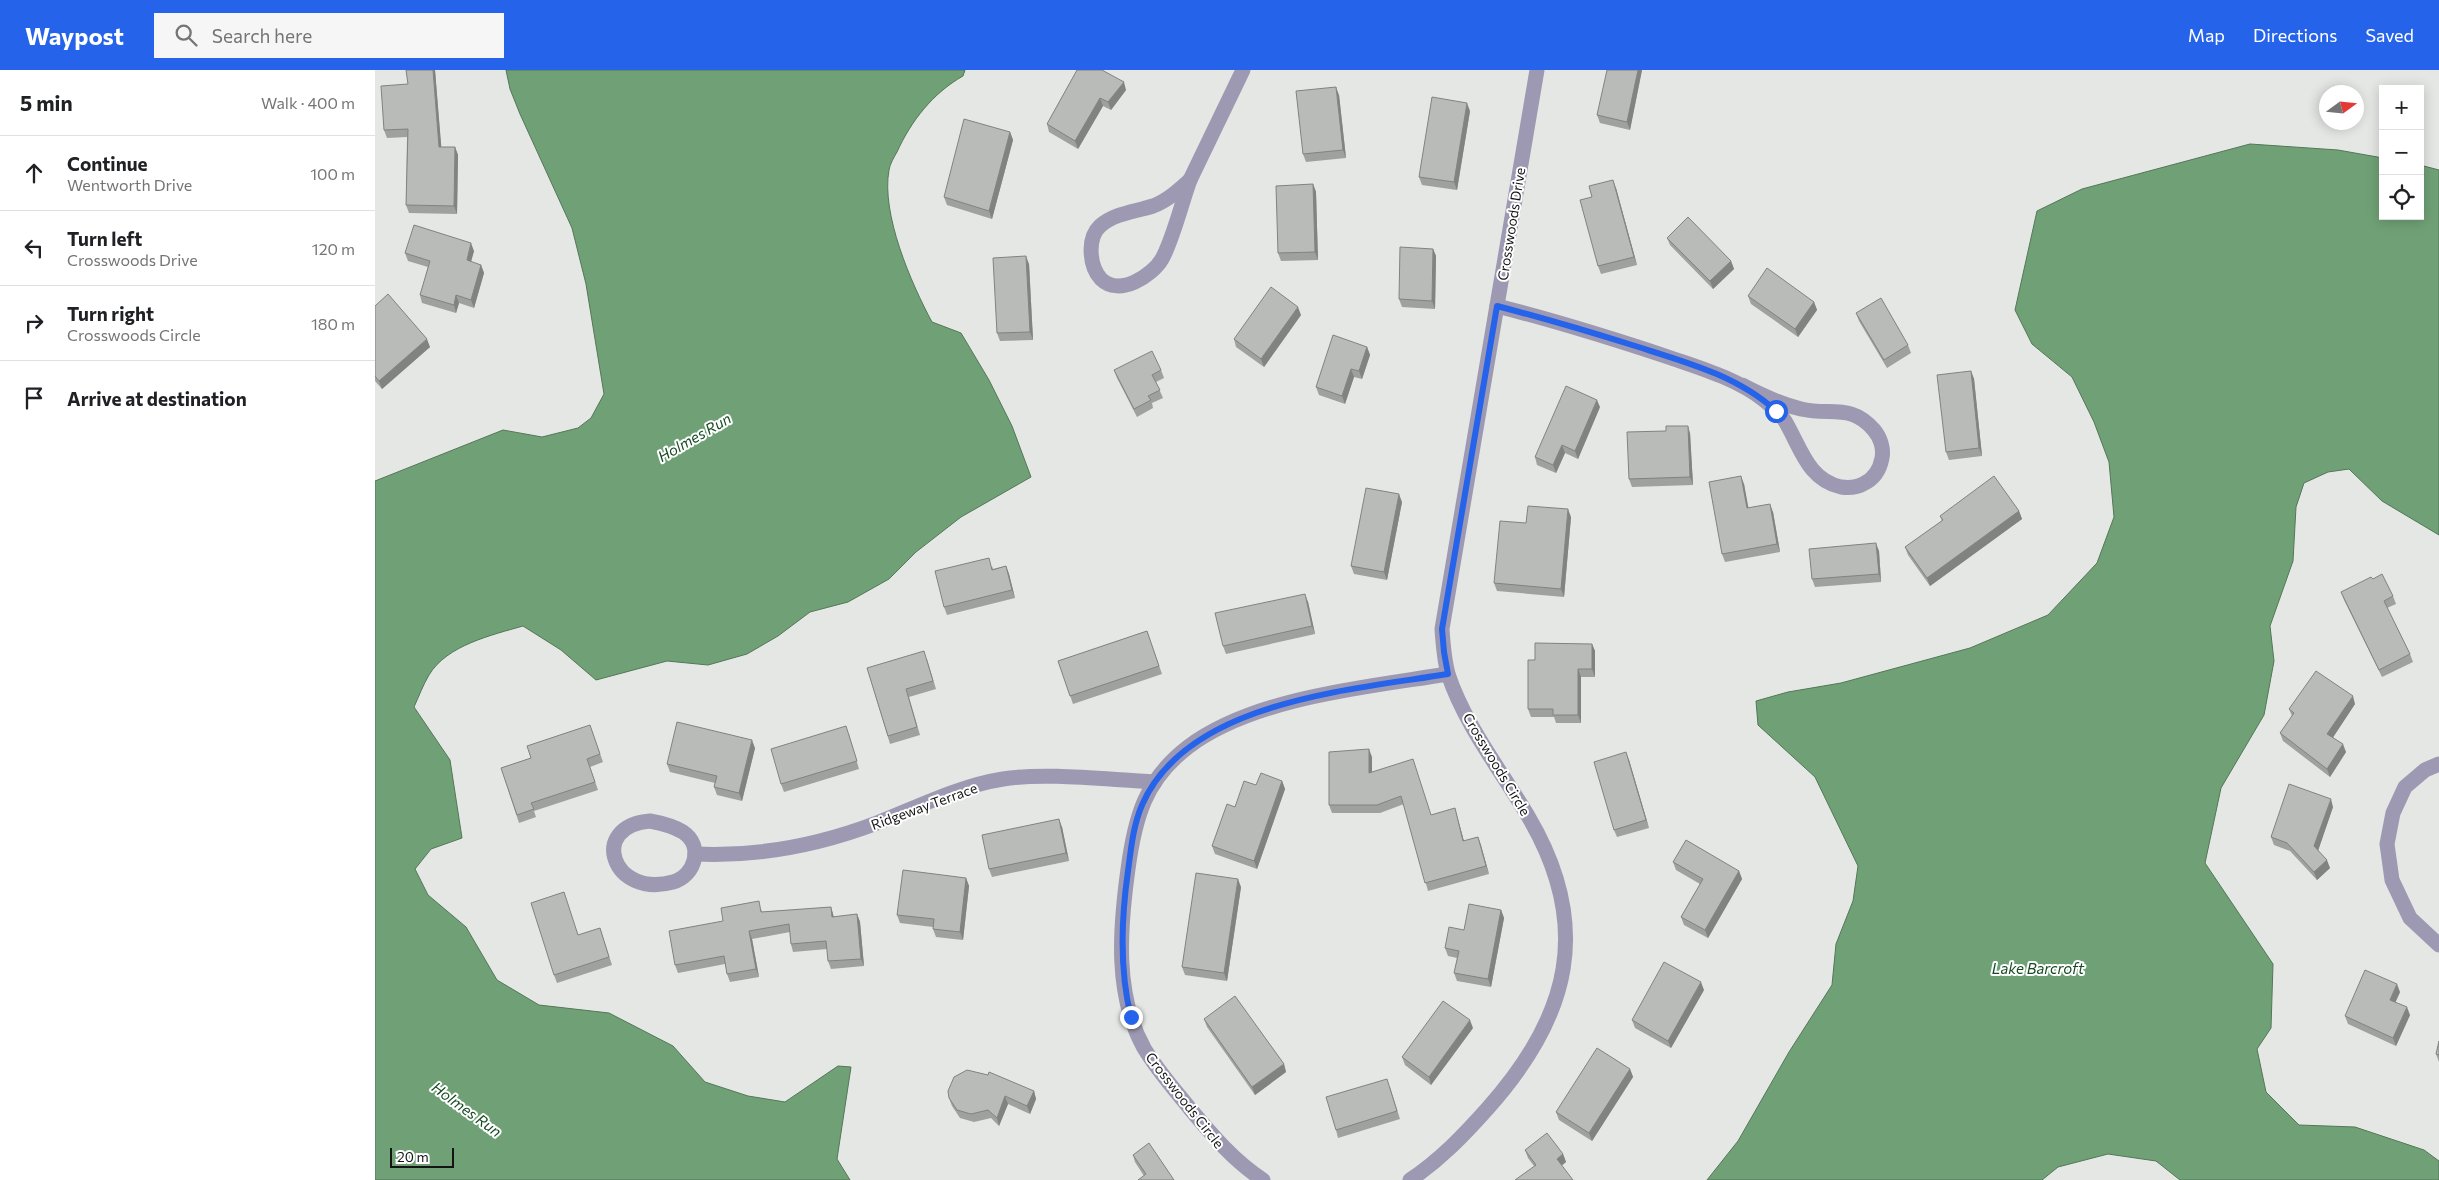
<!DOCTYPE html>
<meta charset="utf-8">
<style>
body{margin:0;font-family:Commissioner,sans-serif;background:#f6f6f6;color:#202124}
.controls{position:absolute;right:15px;top:15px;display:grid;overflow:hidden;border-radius:0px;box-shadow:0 2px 12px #0003}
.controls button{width:45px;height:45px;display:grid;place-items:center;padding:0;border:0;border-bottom:1px solid #e0e0e0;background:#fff;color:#202124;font:25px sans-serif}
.compass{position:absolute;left:1944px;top:15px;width:45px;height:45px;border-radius:50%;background:#fff;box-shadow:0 2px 12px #0003;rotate:75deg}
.scale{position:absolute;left:15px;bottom:12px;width:64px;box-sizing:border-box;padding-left:5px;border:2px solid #131413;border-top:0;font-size:14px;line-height:18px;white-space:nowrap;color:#131413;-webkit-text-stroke:4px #fff;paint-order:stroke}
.stop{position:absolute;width:15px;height:15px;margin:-11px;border:4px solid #2563eb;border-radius:50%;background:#fff}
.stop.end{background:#2563eb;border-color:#fff;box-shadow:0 1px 5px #0008}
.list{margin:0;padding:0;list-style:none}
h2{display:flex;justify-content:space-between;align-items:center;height:65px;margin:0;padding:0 20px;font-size:21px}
h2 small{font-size:16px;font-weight:400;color:#757577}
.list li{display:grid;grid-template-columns:32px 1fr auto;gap:15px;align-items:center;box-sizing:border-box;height:75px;padding:0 20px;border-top:1px solid #e0e0e0}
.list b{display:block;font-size:19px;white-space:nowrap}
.list p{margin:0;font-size:16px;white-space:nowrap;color:#757577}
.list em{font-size:16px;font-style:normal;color:#757577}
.icon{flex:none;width:28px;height:28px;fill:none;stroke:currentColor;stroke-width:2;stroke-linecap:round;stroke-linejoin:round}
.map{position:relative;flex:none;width:2064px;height:1110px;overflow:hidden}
header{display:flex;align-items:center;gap:30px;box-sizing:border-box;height:70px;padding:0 25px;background:#2563eb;color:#fff}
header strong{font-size:24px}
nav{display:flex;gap:28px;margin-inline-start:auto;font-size:18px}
.search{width:350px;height:45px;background:#f6f6f6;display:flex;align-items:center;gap:12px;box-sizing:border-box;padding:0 18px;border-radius:0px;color:#757577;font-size:19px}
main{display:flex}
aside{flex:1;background:#fff}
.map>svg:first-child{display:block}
.water{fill:#70a176;stroke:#547758}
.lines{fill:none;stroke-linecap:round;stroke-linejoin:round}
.street{stroke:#9d99b2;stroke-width:15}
.wall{fill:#9ea19e}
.shaded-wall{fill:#818381}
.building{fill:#b8bbb8;stroke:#818381}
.route{stroke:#2563eb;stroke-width:6}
.labels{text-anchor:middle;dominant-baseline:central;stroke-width:4;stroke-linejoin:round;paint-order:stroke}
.street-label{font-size:14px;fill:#131413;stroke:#fff}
.water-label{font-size:15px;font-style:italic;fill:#154b21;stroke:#fff}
</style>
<header>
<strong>Waypost</strong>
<div class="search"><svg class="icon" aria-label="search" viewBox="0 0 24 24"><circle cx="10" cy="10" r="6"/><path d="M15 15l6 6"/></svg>Search here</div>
<nav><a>Map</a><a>Directions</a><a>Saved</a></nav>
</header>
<main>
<aside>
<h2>5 min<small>Walk · 400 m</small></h2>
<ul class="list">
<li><svg class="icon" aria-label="ahead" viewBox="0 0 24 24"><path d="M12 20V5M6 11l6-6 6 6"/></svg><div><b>Continue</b><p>Wentworth Drive</p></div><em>100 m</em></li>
<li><svg class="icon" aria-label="left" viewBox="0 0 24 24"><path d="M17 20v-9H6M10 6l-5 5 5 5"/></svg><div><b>Turn left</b><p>Crosswoods Drive</p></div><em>120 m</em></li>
<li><svg class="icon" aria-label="right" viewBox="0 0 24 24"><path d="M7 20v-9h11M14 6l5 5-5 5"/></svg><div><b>Turn right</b><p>Crosswoods Circle</p></div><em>180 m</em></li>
<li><svg class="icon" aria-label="arrive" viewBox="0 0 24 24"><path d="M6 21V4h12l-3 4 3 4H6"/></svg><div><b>Arrive at destination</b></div></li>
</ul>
</aside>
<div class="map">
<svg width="2064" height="1110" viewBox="0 0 2064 1110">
<rect width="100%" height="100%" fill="#e4e7e4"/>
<g class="water">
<path d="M131 0H590L588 6C558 23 536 51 522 82 519 87 515 94 514 100 506 144 536 213 557 252L586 263 614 310 637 356 656 407 586 447 541 482 514 509 473 532 435 542 403 566 372 584 333 595 292 591 221 610 186 580 148 556C117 565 72 575 54 605 48 615 44 626 39 637L75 690 87 768 56 779 40 799 53 825 91 857 122 910 164 935 234 943 298 976 330 1012 373 1026 410 1032 463 996 476 997 462 1089 475 1110H0V411L128 360 167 367 203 358 216 348 229 324 211 214 197 158 145 44 135 19Z"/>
<polygon points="1875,74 1963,80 2008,88 2008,146 2045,146 2045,95 2064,100 2064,465 2007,431 1974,399 1953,402 1929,413 1921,437 1918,491 1895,556 1899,591 1889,645 1846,718 1830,793 1898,894 1896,958 1882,979 1891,1022 1924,1055 1980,1057 2049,1080 2064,1091 2064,1110 1805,1110 1781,1091 1733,1084 1683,1097 1667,1110 1332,1110 1363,1071 1414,982 1457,915 1461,874 1478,831 1483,796 1440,707 1383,655 1381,631 1413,622 1466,613 1595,578 1673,545 1722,493 1739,447 1734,392 1719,352 1697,307 1657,274 1640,240 1662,141 1707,119"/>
</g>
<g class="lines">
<g class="street">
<path d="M815 110C807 132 798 169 787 189 777 206 744 227 726 209 714 196 712 168 725 156 740 143 759 142 778 136 792 131 804 120 815 110Z"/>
<polyline points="815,110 868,0"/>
<path d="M1122 236C1181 251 1239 269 1296 288 1328 299 1362 309 1389 330 1396 336 1405 343 1410 351 1426 378 1433 410 1466 417 1474 418 1481 418 1488 414 1499 409 1505 399 1507 388 1509 378 1505 367 1499 360 1476 333 1456 346 1426 339 1405 334 1386 325 1367 315"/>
<polyline points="2064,694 2050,700 2030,717 2018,743 2012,774 2017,810 2035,848 2064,875"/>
<path d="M275 751C286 753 298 756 308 762 329 776 320 806 298 812 237 829 213 756 275 751Z"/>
<path d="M320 784C383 787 444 775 502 753 543 737 584 716 628 709 671 702 734 710 780 712"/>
<path d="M888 1110C859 1091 838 1066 816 1040 800 1020 782 1000 769 978 739 924 745 857 753 799 760 747 770 710 813 677 879 627 993 617 1073 604"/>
<path d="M1035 1110C1065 1090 1089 1065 1113 1038 1195 946 1218 856 1153 746 1125 699 1090 655 1073 604 1069 589 1068 574 1067 559L1162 0"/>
</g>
</g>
<g class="wall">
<polygon points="31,0 60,0 66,77 80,77 83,85 82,144 34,143 31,135 32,67 12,68 9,60 33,14"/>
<polygon points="702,0 751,20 736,40 728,36 703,79 674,62 672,54"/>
<polygon points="1267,0 1255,60 1225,53 1222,45"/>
<polygon points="964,25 971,88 931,92 928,84"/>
<polygon points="1095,41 1082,120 1047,115 1044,107"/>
<polygon points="635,62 638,70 617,149 572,135 569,127"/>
<polygon points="938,114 941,122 943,190 906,191 903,183"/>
<polygon points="1241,118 1262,195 1226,204 1223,196 1217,127"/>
<polygon points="1292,168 1356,191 1359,199 1338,219 1295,175"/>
<polygon points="1058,179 1061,186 1060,239 1027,237 1024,229"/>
<polygon points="99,181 96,192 106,195 109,203 99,238 84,233 81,243 47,233 45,225 53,197 33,191 30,183"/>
<polygon points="654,194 658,270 625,271 622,263"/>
<polygon points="1373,226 1439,232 1442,240 1423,267 1376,234"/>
<polygon points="0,236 55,277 7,319 0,311"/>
<polygon points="1481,243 1533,275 1536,283 1512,298 1484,251"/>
<polygon points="926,245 889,297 861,277 859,269"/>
<polygon points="992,277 995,285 987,309 979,307 970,334 944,325 941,317"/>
<polygon points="739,300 786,300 789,308 781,312 788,328 777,333 778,338 762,347 742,308"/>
<polygon points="1596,301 1599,309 1607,386 1574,390 1571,382"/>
<polygon points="1225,337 1203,389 1190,383 1181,403 1162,395 1160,387"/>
<polygon points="1315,363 1318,415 1257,417 1254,409"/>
<polygon points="1369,414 1373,438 1398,442 1405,482 1350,492 1347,484"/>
<polygon points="1027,432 1012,510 979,504 976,496"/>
<polygon points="1644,441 1647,449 1555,516 1533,485 1530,477 1567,451 1565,446"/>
<polygon points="1196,447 1189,527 1122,521 1119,513 1151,453"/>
<polygon points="1504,481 1506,512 1440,517 1437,509"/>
<polygon points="617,496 618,499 631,496 634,504 640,528 572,545 569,537"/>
<polygon points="1998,509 2018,526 2021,534 2012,538 2035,584 2038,592 2007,607 1969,530 1966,522"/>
<polygon points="933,532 940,564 851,584 848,576"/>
<polygon points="772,561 787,604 698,634 683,591"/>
<polygon points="1217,574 1220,581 1220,607 1206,607 1206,653 1181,653 1179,647 1156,647 1153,639"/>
<polygon points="552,589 561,619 534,627 545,665 515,674 492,598"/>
<polygon points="1980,634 1958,667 1971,682 1955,707 1908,671 1905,663 1917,646 1914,639"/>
<polygon points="215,655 228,692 215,697 223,720 159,741 161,747 144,753 126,698 156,688"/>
<polygon points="474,664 484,699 409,722 406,714"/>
<polygon points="380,678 367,731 342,725 339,717 340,713 295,702 292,694"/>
<polygon points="997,687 997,702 1056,745 1080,738 1089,771 1103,767 1114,804 1053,821 1029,734 1005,743 957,743 954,735"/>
<polygon points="1254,690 1274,758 1242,767 1239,760"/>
<polygon points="907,711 910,719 882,799 840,784 837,776 860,737 881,715"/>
<polygon points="1958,737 1943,780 1955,798 1942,810 1915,781 1899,775 1896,767"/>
<polygon points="687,757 694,791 617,807 614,799"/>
<polygon points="1298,792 1364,801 1367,809 1333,868 1309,855 1306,847 1325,814 1301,800"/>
<polygon points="591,808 594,816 588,870 561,867 558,859 558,857 525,853 522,845"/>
<polygon points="866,817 852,911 810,905 807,897"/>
<polygon points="456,837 459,847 482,844 485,852 489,896 456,899 453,891 452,879 418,882 416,874 415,862 377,869 384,907 355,912 352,904 350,894 303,903 300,895 348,851 386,839 387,842"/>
<polygon points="1126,840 1129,848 1116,917 1082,911 1079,903 1082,888 1073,886 1070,878 1089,860"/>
<polygon points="225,858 237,895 182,913 179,905 204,865"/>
<polygon points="1329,920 1296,978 1260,958 1257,950"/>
<polygon points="2025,922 2020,932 2035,945 2021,976 1973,954 1970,946"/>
<polygon points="829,949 909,994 911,1002 880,1025 832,957"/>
<polygon points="1098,958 1056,1015 1030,995 1027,987"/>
<polygon points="2064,971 2064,992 2061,984"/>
<polygon points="1255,999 1258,1007 1217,1071 1184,1050 1181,1042"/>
<polygon points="1015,1017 1025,1049 963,1068 961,1060"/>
<polygon points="659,1021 661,1029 655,1044 633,1034 624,1056 616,1048 599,1052 585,1048 577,1036 574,1028"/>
<polygon points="1150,1080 1188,1084 1191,1092 1187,1095 1159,1096 1153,1088"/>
<polygon points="758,1085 799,1110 769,1106 760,1092"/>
</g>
<g class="shaded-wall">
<polygon points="58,0 60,0 67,85 64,77"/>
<polygon points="1263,0 1267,0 1255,60 1252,52"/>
<polygon points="749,12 751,20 736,40 733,32"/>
<polygon points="961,17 964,25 971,88 968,80"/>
<polygon points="725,28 728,36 703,79 700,71"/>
<polygon points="1092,33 1095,41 1082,120 1079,112"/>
<polygon points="635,62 638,70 617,149 614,141"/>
<polygon points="80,77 83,85 82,144 79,136"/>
<polygon points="1238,110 1241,118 1262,195 1259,187"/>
<polygon points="938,114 941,122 943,190 940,182"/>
<polygon points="96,173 99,181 94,198 92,190"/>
<polygon points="1058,179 1061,186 1060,239 1057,231"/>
<polygon points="651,186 654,194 658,270 655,262"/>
<polygon points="1356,191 1359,199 1338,219 1335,211"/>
<polygon points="106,195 109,203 99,238 96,230"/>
<polygon points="81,225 84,233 81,243 79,235"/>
<polygon points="1439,232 1442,240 1423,267 1420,259"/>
<polygon points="923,237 926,245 889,297 886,289"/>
<polygon points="52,269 55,277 7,319 4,311"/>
<polygon points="992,277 995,285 987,309 984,301"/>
<polygon points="976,299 979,307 970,334 967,326"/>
<polygon points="1596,301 1599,309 1607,386 1604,378"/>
<polygon points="1222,330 1225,337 1203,389 1200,381"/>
<polygon points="1313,356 1315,363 1318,415 1315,407"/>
<polygon points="1187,375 1190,383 1181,403 1178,395"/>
<polygon points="1366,406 1369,414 1375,446 1372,438"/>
<polygon points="1024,424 1027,432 1012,510 1009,502"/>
<polygon points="1395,434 1398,442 1405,482 1402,474"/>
<polygon points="1193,439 1196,447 1189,527 1186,519"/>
<polygon points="1644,441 1647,449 1555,516 1552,508"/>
<polygon points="1501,473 1504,481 1506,512 1504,504"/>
<polygon points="631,496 634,504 640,528 637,520"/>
<polygon points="930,524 933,532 940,564 937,556"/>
<polygon points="1217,574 1220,581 1220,607 1217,599"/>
<polygon points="1203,599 1206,607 1206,653 1203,645"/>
<polygon points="1978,626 1980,634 1955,672 1952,664"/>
<polygon points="377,670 380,678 367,731 364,723"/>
<polygon points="1968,674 1971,682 1955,707 1952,699"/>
<polygon points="994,679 997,687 997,711 994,703"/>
<polygon points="1251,682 1254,690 1274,758 1271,750"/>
<polygon points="907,711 910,719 882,799 879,791"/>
<polygon points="1956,729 1958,737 1942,784 1939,776"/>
<polygon points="1080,738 1082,746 1091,779 1088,771"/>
<polygon points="684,749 687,757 694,791 691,783"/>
<polygon points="1103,767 1106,775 1114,804 1111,796"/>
<polygon points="1952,790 1955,798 1942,810 1939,802"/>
<polygon points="1364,801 1367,809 1333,868 1330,860"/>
<polygon points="591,808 594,816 588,870 585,862"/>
<polygon points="863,809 866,817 852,911 849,903"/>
<polygon points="456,837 458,844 459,855 457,847"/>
<polygon points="1126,840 1129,848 1116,917 1113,909"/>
<polygon points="482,844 485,852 489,896 486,889"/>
<polygon points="374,861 377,869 384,907 381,899"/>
<polygon points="1326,912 1329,920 1296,978 1293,971"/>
<polygon points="2022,914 2025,922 2018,938 2015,930"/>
<polygon points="2032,937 2035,945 2021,976 2018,968"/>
<polygon points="1095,950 1098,958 1056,1015 1054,1007"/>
<polygon points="909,994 911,1002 880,1025 877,1017"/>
<polygon points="1255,999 1258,1007 1217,1071 1214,1063"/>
<polygon points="659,1021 661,1029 655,1044 652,1036"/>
<polygon points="630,1026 633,1034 624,1056 622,1048"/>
<polygon points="1188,1084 1191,1092 1185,1097 1182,1089"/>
</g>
<g class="building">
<polygon points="31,0 58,0 64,77 80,77 79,136 31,135 33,59 9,60 6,16 33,14"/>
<polygon points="702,0 727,0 749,12 733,32 725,28 700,71 672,54"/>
<polygon points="1232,0 1263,0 1252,52 1222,45"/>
<polygon points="961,17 968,80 928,84 921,21"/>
<polygon points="1057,27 1092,33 1079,112 1044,107"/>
<polygon points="589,49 635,62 614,141 569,127"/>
<polygon points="1238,110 1259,187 1223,196 1205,130 1217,127 1214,116"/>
<polygon points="938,114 940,182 903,183 901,116"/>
<polygon points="1313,147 1356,191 1335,211 1292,168"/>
<polygon points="39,155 96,173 92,190 106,195 96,230 81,225 79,235 45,225 55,191 30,183"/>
<polygon points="1025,177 1058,179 1057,231 1024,229"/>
<polygon points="651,186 655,262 622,263 618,188"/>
<polygon points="1392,198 1439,232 1420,259 1373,226"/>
<polygon points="896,217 923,237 886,289 859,269"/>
<polygon points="13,224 52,269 4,311 0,306 0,236"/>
<polygon points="1506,228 1533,275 1509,290 1481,243"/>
<polygon points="958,265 992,277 984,301 976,299 967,326 941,317"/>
<polygon points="777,281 786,300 777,305 785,320 773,326 776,330 759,339 739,300"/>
<polygon points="1596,301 1604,378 1571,382 1562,305"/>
<polygon points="1191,316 1222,330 1200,381 1187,375 1178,395 1160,387"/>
<polygon points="1291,356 1313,356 1315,407 1254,409 1252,362 1291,361"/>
<polygon points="1366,406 1372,438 1395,434 1402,474 1347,484 1334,412"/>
<polygon points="1619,406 1644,441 1552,508 1530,477 1568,450 1565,446"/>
<polygon points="991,418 1024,424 1009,502 976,496"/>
<polygon points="1153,436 1193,439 1186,519 1119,513 1125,451 1151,453"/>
<polygon points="1501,473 1504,504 1437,509 1434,479"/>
<polygon points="614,488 617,500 631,496 637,520 569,537 560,501"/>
<polygon points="2007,504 2018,526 2009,531 2035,584 2004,600 1966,522 1996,507 1998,509"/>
<polygon points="930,524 937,556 848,576 840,543"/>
<polygon points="772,561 784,596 695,626 683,591"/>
<polygon points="1160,573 1217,574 1217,599 1203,599 1203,645 1178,645 1178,639 1153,639 1153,590 1160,590"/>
<polygon points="549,581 558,611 531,619 542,657 513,666 492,598"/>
<polygon points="1941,601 1978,626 1952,664 1968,674 1952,699 1905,663 1919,643 1914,639"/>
<polygon points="302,652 377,670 364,723 339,717 342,706 292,694"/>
<polygon points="215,655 225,684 212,689 220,712 156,733 159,739 142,745 126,698 156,688 152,676"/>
<polygon points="471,656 482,691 406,714 396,679"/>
<polygon points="994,679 994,703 1038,689 1056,745 1080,738 1088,771 1103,767 1111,796 1050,813 1026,726 1002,735 954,735 954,682"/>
<polygon points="1251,682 1271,750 1239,760 1219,692"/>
<polygon points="886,703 907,711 879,791 837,776 852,734 860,737 869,711 881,715"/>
<polygon points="1914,714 1956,729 1939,776 1952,790 1939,802 1912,773 1896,767"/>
<polygon points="684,749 691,783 614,799 607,765"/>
<polygon points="1311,770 1364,801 1330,860 1306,847 1328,809 1298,792"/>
<polygon points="528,800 591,808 585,862 558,859 559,849 522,845"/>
<polygon points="821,803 863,809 849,903 807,897"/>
<polygon points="189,822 203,865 225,858 234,887 179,905 156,833"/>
<polygon points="384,831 386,842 456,837 457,847 482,844 486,889 453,891 451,871 416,874 414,854 374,861 381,899 352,904 349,886 300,895 294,861 348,851 346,838"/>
<polygon points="1094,834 1126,840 1113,909 1079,903 1084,881 1070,878 1074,857 1089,860"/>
<polygon points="1289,892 1326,912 1293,971 1257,950"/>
<polygon points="1990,900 2022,914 2015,930 2032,937 2018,968 1970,946"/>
<polygon points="860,926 909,994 877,1017 829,949"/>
<polygon points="1068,931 1095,950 1054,1007 1027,987"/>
<polygon points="2064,971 2064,985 2061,984"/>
<polygon points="1222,978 1255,999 1214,1063 1181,1042"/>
<polygon points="592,1000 613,1005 614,1002 659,1021 652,1036 630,1026 622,1048 613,1040 596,1044 582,1040 574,1028 573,1021 579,1007"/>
<polygon points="1012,1009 1022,1041 961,1060 951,1027"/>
<polygon points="1172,1063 1188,1084 1182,1089 1198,1110 1140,1110 1161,1095 1150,1080"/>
<polygon points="774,1073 799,1110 763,1110 771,1104 758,1085"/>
</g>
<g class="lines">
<path class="route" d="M756 947C744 899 746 850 753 801 756 779 758 756 767 735 812 631 976 620 1073 604L1069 582 1067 559 1122 236C1168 248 1212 261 1257 275 1307 291 1362 305 1401 341"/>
</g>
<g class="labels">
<g class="street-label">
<text transform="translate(1136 154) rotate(-81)">Crosswoods Drive</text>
<text transform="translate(1122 694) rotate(59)">Crosswoods Circle</text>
<text transform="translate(549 736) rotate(-20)">Ridgeway Terrace</text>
<text transform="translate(810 1030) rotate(52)">Crosswoods Circle</text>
</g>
<g class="water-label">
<text transform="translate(319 367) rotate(-30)">Holmes Run</text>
<text x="1663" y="898">Lake Barcroft</text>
<text transform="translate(92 1039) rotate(36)">Holmes Run</text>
</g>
</g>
</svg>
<div class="controls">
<button>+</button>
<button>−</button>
<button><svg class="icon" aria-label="locate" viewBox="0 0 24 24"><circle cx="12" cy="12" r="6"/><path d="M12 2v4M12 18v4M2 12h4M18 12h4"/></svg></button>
</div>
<svg class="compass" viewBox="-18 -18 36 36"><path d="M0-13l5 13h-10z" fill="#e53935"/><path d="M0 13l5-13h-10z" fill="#757577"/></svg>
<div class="scale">20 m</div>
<div class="stop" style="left:1401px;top:341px"></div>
<div class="stop end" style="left:756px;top:947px"></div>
</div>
</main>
